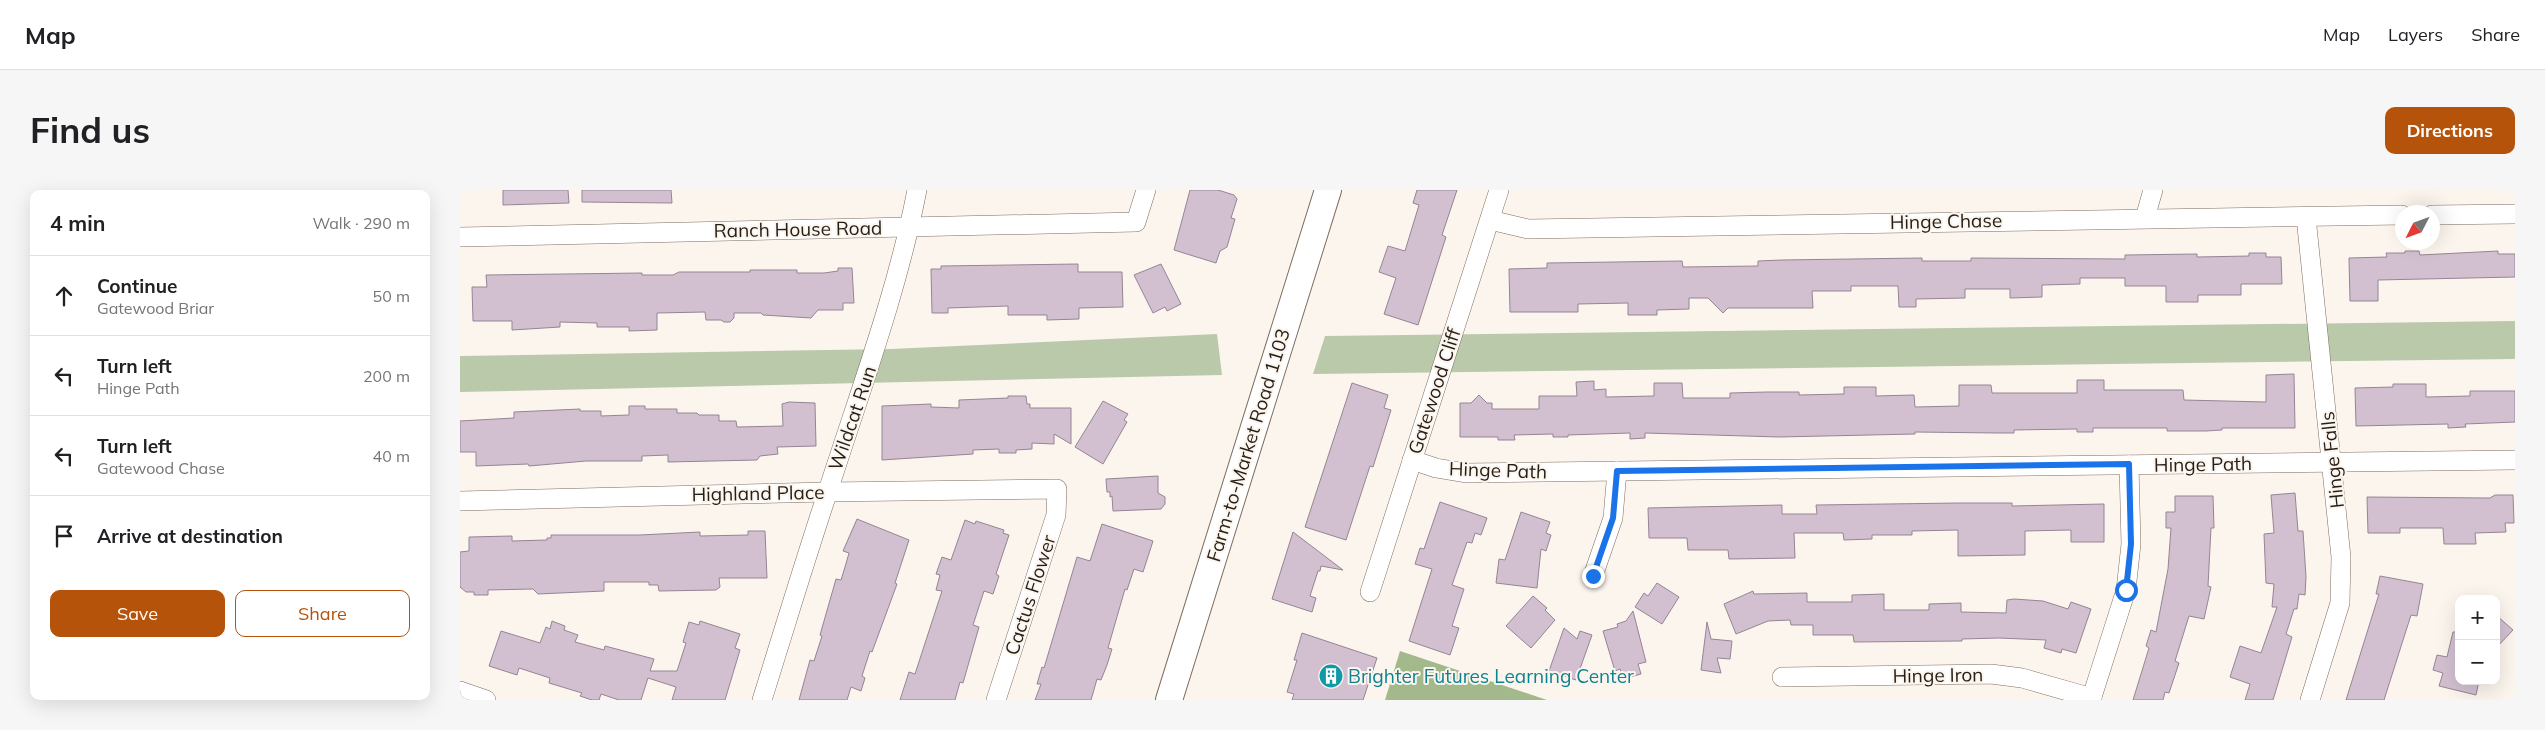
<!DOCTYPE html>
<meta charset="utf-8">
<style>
body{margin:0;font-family:Mulish,sans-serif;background:#f6f6f6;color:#202124}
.controls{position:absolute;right:15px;bottom:15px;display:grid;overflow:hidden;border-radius:10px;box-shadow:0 5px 20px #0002}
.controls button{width:45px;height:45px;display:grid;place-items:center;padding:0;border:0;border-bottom:1px solid #e0e0e0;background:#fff;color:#202124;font:25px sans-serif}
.compass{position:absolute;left:1935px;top:15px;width:45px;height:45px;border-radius:50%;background:#fff;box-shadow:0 5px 20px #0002;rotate:228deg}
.stop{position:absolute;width:15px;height:15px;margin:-11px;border:4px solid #1a73e8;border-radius:50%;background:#fff}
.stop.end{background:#1a73e8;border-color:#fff;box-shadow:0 1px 5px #0008}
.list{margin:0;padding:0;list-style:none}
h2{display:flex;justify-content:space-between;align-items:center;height:65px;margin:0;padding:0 20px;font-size:21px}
h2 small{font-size:16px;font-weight:400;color:#757577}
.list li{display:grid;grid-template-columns:32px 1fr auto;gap:15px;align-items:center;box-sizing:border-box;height:80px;padding:0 20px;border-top:1px solid #e0e0e0}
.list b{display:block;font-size:19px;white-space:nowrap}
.list p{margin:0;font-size:16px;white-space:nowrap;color:#757577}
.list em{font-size:16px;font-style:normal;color:#757577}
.actions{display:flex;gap:10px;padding:15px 20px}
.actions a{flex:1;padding:11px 0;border:1px solid #b45309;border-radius:10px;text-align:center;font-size:18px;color:#b45309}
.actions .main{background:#b45309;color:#fff}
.icon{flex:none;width:28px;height:28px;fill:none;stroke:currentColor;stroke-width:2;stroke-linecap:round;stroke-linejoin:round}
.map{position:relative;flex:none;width:2055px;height:510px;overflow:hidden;border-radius:10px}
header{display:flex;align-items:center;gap:30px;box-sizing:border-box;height:70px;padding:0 25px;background:#fff;border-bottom:1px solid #e0e0e0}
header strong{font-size:24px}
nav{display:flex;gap:28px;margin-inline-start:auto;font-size:18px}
.intro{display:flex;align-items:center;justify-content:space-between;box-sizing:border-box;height:120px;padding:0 30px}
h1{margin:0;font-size:35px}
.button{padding:12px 22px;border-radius:10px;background:#b45309;color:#fff;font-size:18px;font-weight:700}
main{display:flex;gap:30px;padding:0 30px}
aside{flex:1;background:#fff;border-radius:10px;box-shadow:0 5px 20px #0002}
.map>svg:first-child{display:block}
.green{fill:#b9c9aa}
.forest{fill:#a3b98b}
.building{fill:#d2c0d1;stroke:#958594}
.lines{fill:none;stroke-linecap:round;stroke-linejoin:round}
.street-casing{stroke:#7d6d5f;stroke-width:20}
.secondary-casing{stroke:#7d6d5f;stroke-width:28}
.street{stroke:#fff;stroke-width:19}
.secondary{stroke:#fff;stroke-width:26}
.route{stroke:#1a73e8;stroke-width:6}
.labels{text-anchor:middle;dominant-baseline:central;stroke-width:4;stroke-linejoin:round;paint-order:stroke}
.street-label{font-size:19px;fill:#241e18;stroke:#fcf5ee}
.culture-label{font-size:19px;fill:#0d838f;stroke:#fcf5ee;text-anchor:start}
</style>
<header>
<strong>Map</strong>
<nav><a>Map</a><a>Layers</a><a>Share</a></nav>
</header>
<div class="intro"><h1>Find us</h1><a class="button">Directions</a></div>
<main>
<aside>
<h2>4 min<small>Walk · 290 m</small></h2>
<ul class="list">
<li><svg class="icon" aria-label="ahead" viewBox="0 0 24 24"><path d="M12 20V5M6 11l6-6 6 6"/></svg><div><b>Continue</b><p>Gatewood Briar</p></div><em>50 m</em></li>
<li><svg class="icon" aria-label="left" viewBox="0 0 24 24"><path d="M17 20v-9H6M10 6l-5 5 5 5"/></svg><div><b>Turn left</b><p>Hinge Path</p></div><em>200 m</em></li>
<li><svg class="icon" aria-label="left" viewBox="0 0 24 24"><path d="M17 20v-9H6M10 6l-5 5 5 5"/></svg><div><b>Turn left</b><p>Gatewood Chase</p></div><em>40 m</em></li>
<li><svg class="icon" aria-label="arrive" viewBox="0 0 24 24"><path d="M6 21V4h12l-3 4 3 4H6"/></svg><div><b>Arrive at destination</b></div></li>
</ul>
<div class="actions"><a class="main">Save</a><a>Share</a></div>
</aside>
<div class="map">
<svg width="2055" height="510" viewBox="0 0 2055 510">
<rect width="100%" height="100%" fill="#fcf5ee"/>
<g class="green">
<polygon points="2055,131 2055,169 853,184 865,146"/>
<polygon points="757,144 762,185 0,202 0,166 431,159"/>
</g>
<polygon class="forest" points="940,461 1087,510 925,510"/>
<g class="building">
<polygon points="43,0 108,0 109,13 43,15"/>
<polygon points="122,0 211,0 212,13 122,12"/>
<polygon points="730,0 758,0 774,5 777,9 771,28 775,29 767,57 760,61 756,73 714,60"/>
<polygon points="957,0 997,0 982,45 986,47 958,135 924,124 936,88 919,82 928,56 945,61 959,15 953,13"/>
<polygon points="1945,61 1959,61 1960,65 2038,61 2038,64 2055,64 2055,87 1918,90 1918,111 1890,111 1889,68 1927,67 1926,63 1945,63"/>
<polygon points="1789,63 1806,63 1806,67 1821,67 1822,94 1781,94 1781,105 1738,105 1738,112 1706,112 1706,96 1665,96 1665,88 1620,88 1620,94 1582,95 1582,107 1550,108 1550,99 1505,99 1505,108 1456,109 1456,117 1439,117 1438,96 1391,96 1391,101 1352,101 1353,118 1268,118 1263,123 1248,108 1229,108 1229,119 1197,120 1197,125 1168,125 1168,113 1118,114 1118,122 1050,122 1049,79 1087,78 1087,73 1222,71 1223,77 1298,76 1298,71 1322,70 1462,68 1462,71 1511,71 1511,68 1665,69 1665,65 1737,64 1737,67 1789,66"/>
<polygon points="618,74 618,82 662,82 663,117 619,118 619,129 587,130 587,125 548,125 548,116 488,118 488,123 472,123 471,79 481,79 481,76"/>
<polygon points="701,74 721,114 707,121 705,117 693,123 674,85"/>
<polygon points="378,78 392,78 394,113 383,113 383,120 358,120 351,128 303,125 301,123 274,123 274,128 270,132 264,132 261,130 246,130 245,122 197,123 197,140 169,141 169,137 137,137 137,133 100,132 100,137 52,140 52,131 13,131 12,97 27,97 26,85 182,83 182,85 213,85 219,82 290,82 290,80 337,80 337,83 364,83 378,81"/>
<polygon points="1834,184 1835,238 1762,238 1762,240 1746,241 1707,241 1707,238 1633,238 1633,242 1617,242 1617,239 1554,240 1554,243 1538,243 1455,242 1455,244 1319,247 1185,243 1185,248 1170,249 1170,243 1108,245 1108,247 1093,247 1093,244 1054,245 1055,250 1038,250 1038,247 1000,247 1000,213 1011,213 1019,205 1027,213 1032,213 1032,219 1079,219 1079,206 1117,206 1116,192 1134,191 1134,200 1146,199 1146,207 1194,206 1194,193 1222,193 1223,208 1270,208 1270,203 1307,202 1339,202 1339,205 1384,204 1384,197 1416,197 1416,206 1454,205 1455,217 1499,216 1499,195 1531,195 1532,203 1617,203 1617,190 1644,190 1644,200 1723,200 1724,210 1806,212 1806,185"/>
<polygon points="892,193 928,205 924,218 931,220 913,277 910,276 886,350 845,337"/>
<polygon points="1933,194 1966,194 1966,207 2010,206 2010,201 2055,201 2055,232 2005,234 2006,237 1988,238 1988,234 1896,236 1895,198 1933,197"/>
<polygon points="548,206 566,206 567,214 570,214 570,218 611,218 611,254 594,244 594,254 572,253 572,259 556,260 556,263 539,263 539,259 513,260 513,264 422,270 422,216 471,214 471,217 499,218 499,210 548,208"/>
<polygon points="643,211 668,224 664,230 667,232 643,274 615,257"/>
<polygon points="329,212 355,213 356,256 317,257 318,264 300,266 297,270 208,272 208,265 182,266 182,271 126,271 69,276 68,274 16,276 16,262 0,262 0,231 54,228 54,222 120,219 120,221 141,221 141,226 169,225 169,216 185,216 185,219 217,219 217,223 237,223 239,225 259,225 259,231 276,231 277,237 323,236 322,214"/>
<polygon points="698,286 698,303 705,307 705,314 701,319 653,321 652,306 650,307 650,302 647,302 646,289"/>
<polygon points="1835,303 1838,341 1843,341 1846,387 1845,405 1839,404 1837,419 1834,419 1826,444 1832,447 1813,510 1785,510 1790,494 1770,487 1780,456 1801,463 1817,417 1812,417 1814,394 1806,393 1804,344 1814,343 1811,305"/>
<polygon points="2035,305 2053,305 2054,333 2045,333 2046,342 2015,343 2016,354 1984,354 1983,338 1940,338 1940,343 1908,343 1907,307 2030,308"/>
<polygon points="1715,306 1753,306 1754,338 1751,338 1748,396 1751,397 1744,429 1729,426 1715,471 1719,473 1709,503 1705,502 1703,510 1673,510 1689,458 1686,456 1691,440 1696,442 1708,379 1711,338 1706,338 1706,322 1715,322"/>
<polygon points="980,312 1027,328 1021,345 1015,343 1012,353 1007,352 992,395 1004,399 992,436 999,438 990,465 949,451 972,379 955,374 960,358 964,359"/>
<polygon points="1498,313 1552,313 1552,316 1644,314 1644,352 1611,352 1611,340 1565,341 1565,365 1498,366 1498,340 1452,341 1452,345 1412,345 1412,349 1384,350 1383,343 1334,343 1335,368 1269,369 1268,360 1228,360 1227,348 1189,348 1188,318 1322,315 1322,324 1357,324 1356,315"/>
<polygon points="1061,322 1090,332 1086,343 1091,345 1086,361 1081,359 1077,398 1036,393 1039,369 1045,370"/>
<polygon points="397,329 449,350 435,393 437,394 412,462 410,461 402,486 405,488 401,501 391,497 387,510 339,510 350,470 354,471 362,446 360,445 376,389 381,390 385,377 389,363 383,361"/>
<polygon points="505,330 515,334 516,331 544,340 543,343 549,345 536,384 539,386 533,404 524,401 513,435 519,437 503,493 500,492 495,510 440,510 449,482 455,484 482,401 476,400 480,385 476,384 482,367 491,370"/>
<polygon points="642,334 693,351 683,382 674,379 667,400 665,399 648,458 652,459 647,475 641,490 637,489 631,510 575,510 581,494 577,494 582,477 584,478 617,367 630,371"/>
<polygon points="288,341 305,341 307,388 259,388 260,397 256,400 199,401 198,395 189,395 189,392 144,392 144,401 78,404 73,399 28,400 28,405 14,405 14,402 6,402 0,397 0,362 9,361 9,347 52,346 52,351 87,350 87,348 91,348 91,345 180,345 240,342 240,346 288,345"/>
<polygon points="833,342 883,380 861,376 860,381 858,381 850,406 856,408 852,422 812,409"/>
<polygon points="1920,386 1963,394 1957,426 1951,425 1924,510 1886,510 1919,404 1916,404"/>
<polygon points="1197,393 1219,407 1202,434 1175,417 1184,403 1188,406"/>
<polygon points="1293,401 1294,404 1347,403 1347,412 1392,412 1392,405 1424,404 1424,420 1469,420 1469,414 1501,413 1501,422 1546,423 1547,410 1554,409 1583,411 1608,419 1611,412 1631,419 1616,463 1602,459 1601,463 1584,458 1586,450 1539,448 1502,449 1502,451 1394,452 1393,445 1353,445 1353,435 1331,435 1330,430 1308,431 1276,444 1264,414"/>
<polygon points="1073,406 1087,418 1085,420 1095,430 1071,458 1046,436"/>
<polygon points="1173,421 1186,472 1178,474 1181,484 1163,489 1160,479 1155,481 1143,441 1158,437 1157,434 1166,431"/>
<polygon points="2036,425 2053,440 2036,458"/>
<polygon points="92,431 105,436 104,440 118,445 115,452 144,460 145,456 194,469 190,481 217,481 226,453 223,452 229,432 239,435 240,431 280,444 275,458 280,460 265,510 212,510 216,497 188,488 181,510 159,510 141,504 139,510 132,510 120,506 122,503 89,493 90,488 59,478 57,485 29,476 41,441 80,453 86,437 90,439"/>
<polygon points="1247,432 1251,449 1272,451 1270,469 1257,468 1261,483 1241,480"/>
<polygon points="1104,438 1117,449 1120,441 1132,445 1116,490 1089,481"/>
<polygon points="1993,442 1999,442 1999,491 2019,491 2016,505 1979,496 1983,483 1973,480 1977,465 1987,467"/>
<polygon points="842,443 917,468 903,510 832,510 834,504 827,502 837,470 834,470"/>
</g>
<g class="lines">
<defs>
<g id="street">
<polyline points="1972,25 2055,24"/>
<polyline points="1846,27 1881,367 1880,413 1850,510"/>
<polyline points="1685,28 1693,0"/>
<polyline points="1030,30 1068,39 1942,25"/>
<polyline points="0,47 676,32 686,0"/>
<polyline points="952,270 976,278 1006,283 2055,270"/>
<polyline points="0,311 367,302 597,299 596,325 536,510"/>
<polyline points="1133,386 1153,328 1157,281"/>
<polyline points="910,402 1039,0"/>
<polyline points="1322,487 1531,484 1562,488 1632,508"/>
<polyline points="0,501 26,510"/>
<path d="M302 510C324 440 345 370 368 301 400 201 437 103 457 0"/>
<polyline points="1631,510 1666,400 1671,354 1669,275"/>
</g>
<polyline id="secondary" points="709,510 868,0"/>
</defs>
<use href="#street" class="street-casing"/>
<use href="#secondary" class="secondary-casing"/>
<use href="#street" class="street"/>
<use href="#secondary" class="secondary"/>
</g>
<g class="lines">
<polyline class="route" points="1133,386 1153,328 1157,281 1669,274 1671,354 1666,400"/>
</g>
<defs>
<symbol id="building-disc" viewBox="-11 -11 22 22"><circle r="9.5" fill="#0f9aa8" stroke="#fcf5ee"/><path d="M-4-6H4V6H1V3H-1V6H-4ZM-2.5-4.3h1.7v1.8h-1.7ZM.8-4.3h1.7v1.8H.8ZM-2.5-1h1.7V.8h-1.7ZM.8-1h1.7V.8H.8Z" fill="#fff"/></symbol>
</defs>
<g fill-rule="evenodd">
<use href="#building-disc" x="857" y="472" width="28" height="28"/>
</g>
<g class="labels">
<g class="street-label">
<text transform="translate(1486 31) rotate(-1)">Hinge Chase</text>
<text transform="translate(338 39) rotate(-1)">Ranch House Road</text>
<text transform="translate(974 201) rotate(-72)">Gatewood Cliff</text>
<text transform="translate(392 228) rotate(-71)">Wildcat Run</text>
<text transform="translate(788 255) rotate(-73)">Farm-to-Market Road 1103</text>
<text transform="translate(1872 270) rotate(-96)">Hinge Falls</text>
<text transform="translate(1743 274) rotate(-1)">Hinge Path</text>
<text transform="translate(1038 280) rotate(2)">Hinge Path</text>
<text transform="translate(298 303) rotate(-1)">Highland Place</text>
<text transform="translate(570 405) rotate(-72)">Cactus Flower</text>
<text transform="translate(1478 485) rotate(-1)">Hinge Iron</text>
</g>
<g class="culture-label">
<text x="888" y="486">Brighter Futures Learning Center</text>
</g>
</g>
</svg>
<div class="controls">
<button>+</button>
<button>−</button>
</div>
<svg class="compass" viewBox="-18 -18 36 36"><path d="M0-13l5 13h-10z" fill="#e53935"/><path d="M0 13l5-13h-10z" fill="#757577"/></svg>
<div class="stop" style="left:1666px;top:400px"></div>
<div class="stop end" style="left:1133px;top:386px"></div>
</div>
</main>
